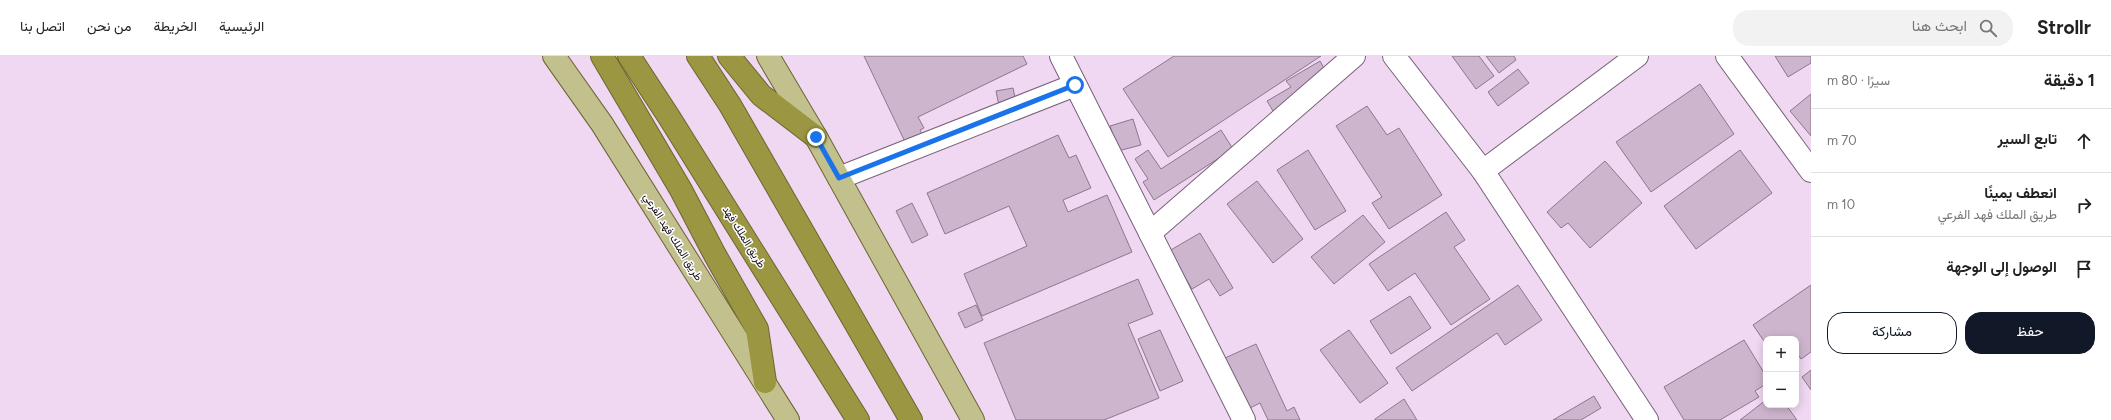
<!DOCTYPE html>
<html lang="ar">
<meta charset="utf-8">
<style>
body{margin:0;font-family:Figtree,Vazirmatn,sans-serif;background:#f2f2f2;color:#222;direction:rtl}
.controls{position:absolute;right:12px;bottom:12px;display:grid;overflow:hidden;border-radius:8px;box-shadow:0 2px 10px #0003}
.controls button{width:36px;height:36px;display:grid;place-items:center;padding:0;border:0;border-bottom:1px solid #e0e0e0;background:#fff;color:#222;font:20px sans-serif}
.stop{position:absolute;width:12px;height:12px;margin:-9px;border:3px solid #1a73e8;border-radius:50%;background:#fff}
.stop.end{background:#1a73e8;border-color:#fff;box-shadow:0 1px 4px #0008}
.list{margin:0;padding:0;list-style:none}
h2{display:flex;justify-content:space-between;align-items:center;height:52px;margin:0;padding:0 16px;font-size:17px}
h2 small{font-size:13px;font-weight:400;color:#767676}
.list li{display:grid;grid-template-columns:26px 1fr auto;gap:12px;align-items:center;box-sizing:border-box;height:64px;padding:0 16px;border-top:1px solid #e0e0e0}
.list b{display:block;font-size:15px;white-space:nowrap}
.list p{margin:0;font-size:13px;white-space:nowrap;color:#767676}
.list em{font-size:13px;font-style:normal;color:#767676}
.actions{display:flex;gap:8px;padding:12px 16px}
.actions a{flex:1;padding:9px 0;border:1px solid #111827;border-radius:16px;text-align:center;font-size:14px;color:#111827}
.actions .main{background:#111827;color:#fff}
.icon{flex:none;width:22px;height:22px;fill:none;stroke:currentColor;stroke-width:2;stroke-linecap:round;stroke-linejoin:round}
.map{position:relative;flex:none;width:1811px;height:364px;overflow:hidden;direction:ltr}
header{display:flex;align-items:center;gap:24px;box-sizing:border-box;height:56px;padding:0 20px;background:#fff;border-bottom:1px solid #e0e0e0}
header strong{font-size:19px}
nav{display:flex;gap:22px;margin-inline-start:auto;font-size:14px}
.search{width:280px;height:36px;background:#f2f2f2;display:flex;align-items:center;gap:10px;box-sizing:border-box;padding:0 14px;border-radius:16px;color:#767676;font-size:15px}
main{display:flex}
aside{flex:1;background:#fff}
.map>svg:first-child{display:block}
.building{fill:#cdb5ce;stroke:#8d778f}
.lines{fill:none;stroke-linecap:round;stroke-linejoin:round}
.minor-casing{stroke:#776178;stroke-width:24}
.major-casing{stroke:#6b6632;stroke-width:24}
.highway-casing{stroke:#6b6632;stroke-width:24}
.minor{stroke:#fff;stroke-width:22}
.major{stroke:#c2c08d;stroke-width:22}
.highway{stroke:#9a9641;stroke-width:22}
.route{stroke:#1a73e8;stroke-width:5}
.labels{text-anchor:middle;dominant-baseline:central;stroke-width:3;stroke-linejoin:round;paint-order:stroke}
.street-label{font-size:11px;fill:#150d16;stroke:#fff}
</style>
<header>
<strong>Strollr</strong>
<div class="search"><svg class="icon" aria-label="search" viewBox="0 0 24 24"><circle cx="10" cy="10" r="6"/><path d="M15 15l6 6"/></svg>ابحث هنا</div>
<nav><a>الرئيسية</a><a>الخريطة</a><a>من نحن</a><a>اتصل بنا</a></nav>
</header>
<main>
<aside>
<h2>1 دقيقة<small>سيرًا · 80 m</small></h2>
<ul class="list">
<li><svg class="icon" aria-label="ahead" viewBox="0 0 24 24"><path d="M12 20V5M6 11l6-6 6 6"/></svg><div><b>تابع السير</b></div><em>70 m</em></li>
<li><svg class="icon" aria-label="right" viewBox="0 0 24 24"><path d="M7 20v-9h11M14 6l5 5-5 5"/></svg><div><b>انعطف يمينًا</b><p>طريق الملك فهد الفرعي</p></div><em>10 m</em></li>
<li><svg class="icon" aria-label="arrive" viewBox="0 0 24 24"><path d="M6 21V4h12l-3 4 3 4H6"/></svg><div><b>الوصول إلى الوجهة</b></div></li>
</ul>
<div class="actions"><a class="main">حفظ</a><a>مشاركة</a></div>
</aside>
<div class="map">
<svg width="1811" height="364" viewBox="0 0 1811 364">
<rect width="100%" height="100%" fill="#f0d7f2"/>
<g class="building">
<polygon points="864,0 1023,0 1027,8 918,61 924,72 920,74 923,80 906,88"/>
<polygon points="1174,0 1321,0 1168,101 1123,33"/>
<polygon points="1452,0 1479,0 1494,20 1476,33"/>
<polygon points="1486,0 1514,0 1516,4 1499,17"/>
<polygon points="1775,0 1811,0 1811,7 1788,21"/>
<polygon points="1320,5 1329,21 1273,55 1267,45 1291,31 1286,25"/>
<polygon points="1518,13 1529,27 1498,50 1488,36"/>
<polygon points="1700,28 1734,78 1651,136 1616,86"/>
<polygon points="1013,32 1016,46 999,50 996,35"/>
<polygon points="1811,38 1811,80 1790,55"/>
<polygon points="1367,50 1387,79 1399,72 1442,139 1389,173 1372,147 1382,141 1336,70"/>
<polygon points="1133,63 1141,89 1118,95 1110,70"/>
<polygon points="1221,74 1233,93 1154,144 1143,126 1148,123 1135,103 1148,94 1161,113"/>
<polygon points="1058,79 1069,102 1076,99 1091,132 1063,144 1068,156 1107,139 1132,196 982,260 964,218 1027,190 1009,150 945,178 927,137"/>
<polygon points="1308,94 1346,155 1315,174 1277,114"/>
<polygon points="1740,94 1772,137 1696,193 1664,150"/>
<polygon points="1605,105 1642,147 1590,192 1568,167 1561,172 1547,156"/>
<polygon points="1257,125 1303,183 1273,207 1227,148"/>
<polygon points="912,147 928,179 912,187 896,155"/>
<polygon points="1446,156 1465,184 1454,191 1490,243 1451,269 1415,217 1388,235 1369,208"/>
<polygon points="1363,159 1385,186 1334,228 1311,201"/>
<polygon points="1200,177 1233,232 1220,240 1209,223 1192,233 1169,195"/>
<polygon points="1138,223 1153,258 1128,268 1159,342 1104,364 1016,364 984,287"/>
<polygon points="1518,229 1542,264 1505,289 1497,277 1412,335 1396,312"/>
<polygon points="1811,229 1811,296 1801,303 1799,300 1796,302 1796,283 1766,283 1766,288 1753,269"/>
<polygon points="1410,240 1431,272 1391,298 1370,265"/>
<polygon points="976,249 983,264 965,272 958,257"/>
<polygon points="1160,274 1183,325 1160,335 1138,283"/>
<polygon points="1349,274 1388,327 1360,347 1320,294"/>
<polygon points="1744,284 1766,320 1766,328 1755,335 1759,341 1720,364 1684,364 1664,331"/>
<polygon points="1256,288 1287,355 1294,351 1300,364 1268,364 1260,347 1248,353 1225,302"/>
<polygon points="1811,314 1811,334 1802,321"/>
<polygon points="1594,340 1601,352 1581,364 1553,364"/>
<polygon points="1404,343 1417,364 1375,364 1375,363"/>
<polygon points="1766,344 1766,349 1786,349 1797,364 1740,364"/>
</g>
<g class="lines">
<defs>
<g id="minor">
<polyline points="1061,0 1244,364"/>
<polyline points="1394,0 1483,115 1647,364"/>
<polyline points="1727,0 1811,115"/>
<polyline points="1483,115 1637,0"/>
<polyline points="839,122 1075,29"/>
<polyline points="1150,177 1354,0"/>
</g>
<g id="major">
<polyline points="554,0 602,68 788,364"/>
<polyline points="768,0 816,81 973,364"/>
</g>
<g id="highway">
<polyline points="602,0 681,134 715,199 757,273 765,326"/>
<polyline points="629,0 669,61 858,364"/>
<polyline points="698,0 730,49 911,364"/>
<polyline points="729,0 761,39 816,81"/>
</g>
</defs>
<use href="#minor" class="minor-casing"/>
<use href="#major" class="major-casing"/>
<use href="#highway" class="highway-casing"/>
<use href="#minor" class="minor"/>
<use href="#major" class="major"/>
<use href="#highway" class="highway"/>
</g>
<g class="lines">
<polyline class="route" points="816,81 839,122 1075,29"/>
</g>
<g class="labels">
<g class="street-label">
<text transform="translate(673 181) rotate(58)">طريق الملك فهد الفرعي</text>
<text transform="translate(744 181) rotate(58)">طريق الملك فهد</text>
</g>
</g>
</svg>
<div class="controls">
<button>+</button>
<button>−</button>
</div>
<div class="stop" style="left:1075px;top:29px"></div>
<div class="stop end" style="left:816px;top:81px"></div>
</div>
</main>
